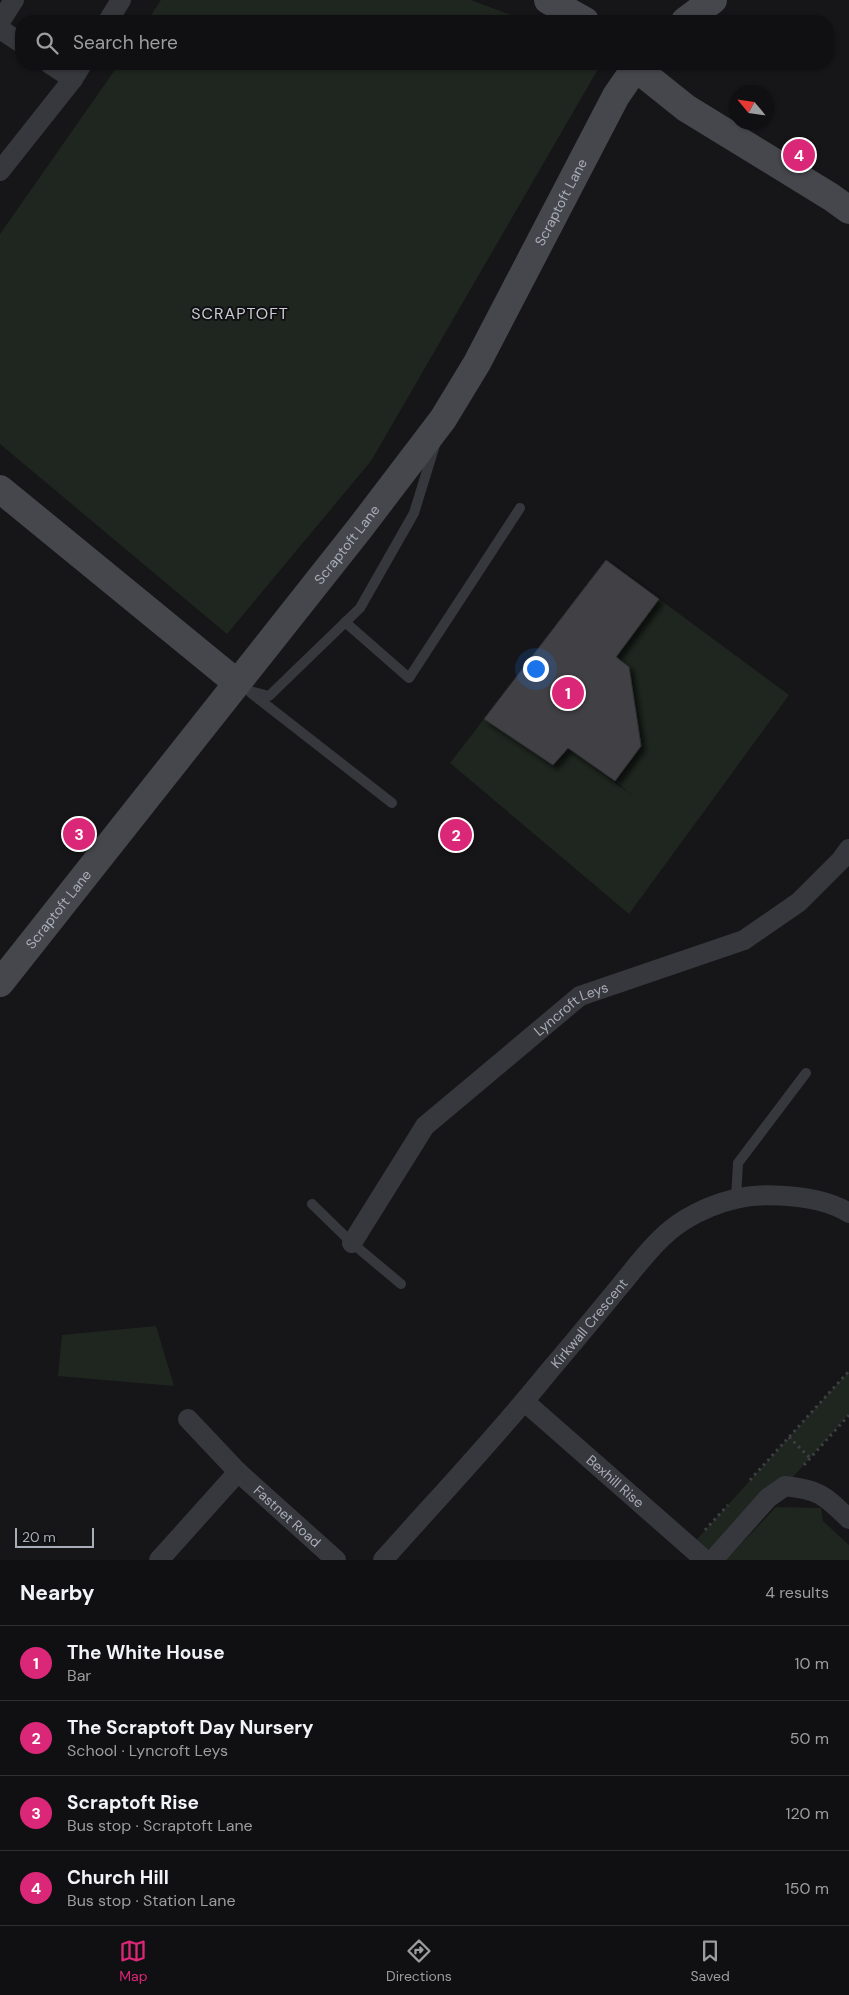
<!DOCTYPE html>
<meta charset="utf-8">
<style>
body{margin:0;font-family:"DM Sans",sans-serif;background:#1e1e20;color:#f1f3f6}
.compass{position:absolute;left:729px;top:85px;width:45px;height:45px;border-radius:50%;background:#101012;box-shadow:0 1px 4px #0004;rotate:299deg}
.scale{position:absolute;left:15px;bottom:12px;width:79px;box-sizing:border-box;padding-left:5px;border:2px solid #a8adb8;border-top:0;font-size:14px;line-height:18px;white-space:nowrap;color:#a8adb8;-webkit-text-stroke:4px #111113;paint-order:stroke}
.you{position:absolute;left:535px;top:668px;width:18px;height:18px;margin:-12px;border:4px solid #fff;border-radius:50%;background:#1a73e8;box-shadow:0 0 0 8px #1a73e833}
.badge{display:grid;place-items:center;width:32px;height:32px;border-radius:50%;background:#db2777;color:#fff;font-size:16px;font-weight:700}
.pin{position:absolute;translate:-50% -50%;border:2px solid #fff;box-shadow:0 1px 5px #0006}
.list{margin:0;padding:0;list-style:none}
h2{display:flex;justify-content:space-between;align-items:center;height:65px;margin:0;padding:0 20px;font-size:21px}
h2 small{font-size:16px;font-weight:400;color:#9c9d9f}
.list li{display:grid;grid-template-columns:32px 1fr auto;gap:15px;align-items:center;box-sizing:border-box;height:75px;padding:0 20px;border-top:1px solid #303032}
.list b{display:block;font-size:19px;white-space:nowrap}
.list p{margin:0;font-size:16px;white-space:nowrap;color:#9c9d9f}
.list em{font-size:16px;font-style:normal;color:#9c9d9f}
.icon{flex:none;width:28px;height:28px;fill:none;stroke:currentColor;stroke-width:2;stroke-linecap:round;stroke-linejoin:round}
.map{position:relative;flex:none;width:849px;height:1560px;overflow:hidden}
.search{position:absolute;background:#101012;box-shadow:0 1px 4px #0004;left:15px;right:15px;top:15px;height:55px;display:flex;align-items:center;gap:12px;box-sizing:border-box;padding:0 18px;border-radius:20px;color:#9c9d9f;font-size:19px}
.sheet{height:365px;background:#101012}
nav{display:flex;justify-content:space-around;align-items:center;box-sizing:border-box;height:70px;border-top:1px solid #303032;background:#101012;font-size:14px;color:#9c9d9f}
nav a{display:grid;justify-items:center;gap:2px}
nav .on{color:#db2777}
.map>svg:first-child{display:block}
.green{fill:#1e261f}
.building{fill:#404145;stroke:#303034;filter:url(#shadow)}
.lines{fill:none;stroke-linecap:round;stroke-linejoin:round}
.path{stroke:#3d3f44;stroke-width:3;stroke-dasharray:2.5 4;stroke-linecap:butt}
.lane{stroke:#37383d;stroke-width:10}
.street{stroke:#37383d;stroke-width:20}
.secondary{stroke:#45474d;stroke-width:28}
.labels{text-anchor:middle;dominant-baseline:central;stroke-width:4;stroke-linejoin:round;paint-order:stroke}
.street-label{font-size:14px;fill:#a8adb8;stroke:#111113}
.quarter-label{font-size:16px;letter-spacing:1px;fill:#c9ccd4;stroke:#111113}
</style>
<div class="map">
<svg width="849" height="1560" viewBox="0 0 849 1560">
<defs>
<filter id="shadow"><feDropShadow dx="4.5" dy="4.5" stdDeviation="2.5" flood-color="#0009"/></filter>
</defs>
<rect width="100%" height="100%" fill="#161618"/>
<g class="green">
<polygon points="161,0 471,0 527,21 147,21"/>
<polygon points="119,64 601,64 371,461 227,634 0,444 0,234"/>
<polygon points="659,599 789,695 629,914 450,763 484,719 553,765 568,748 633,796 615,781 641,746 629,667 616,657"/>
<polygon points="156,1326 174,1386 58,1376 62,1335"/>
<polygon points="849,1371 849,1414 785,1486 706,1560 690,1547"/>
<polygon points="776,1507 821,1508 823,1521 849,1545 849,1560 726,1560"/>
</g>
<polygon class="building" points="606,560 659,599 616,657 629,667 641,746 615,781 568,748 553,765 484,719"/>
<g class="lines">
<g class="path">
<polyline points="789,1437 810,1458"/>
<polyline points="804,1465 849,1415"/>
<polyline points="750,1480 849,1371"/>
<polyline points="705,1530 728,1505"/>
</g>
<g class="lane">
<polyline points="345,622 409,678 520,508"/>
<polyline points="238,684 249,691 269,696 360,608 414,513 435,445"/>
<polyline points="251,693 392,803"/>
<polyline points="736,1198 738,1163 806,1073"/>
<polyline points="312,1204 352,1243 401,1284"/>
</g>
<g class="street">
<polyline points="108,21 121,0"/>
<polyline points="0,22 14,0"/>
<polyline points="0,29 21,43"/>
<polyline points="50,64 73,79"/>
<polyline points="0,171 73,79 82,64"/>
<path id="s1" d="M352 1243 425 1126 580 996 744 940 799 902 841 860 849 849"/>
<path id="s2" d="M525 1402 705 1560"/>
<path id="s3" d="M188 1419 238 1472 336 1560"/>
<polyline points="159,1560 238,1472"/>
<path id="s4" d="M383 1560C439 1497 497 1436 550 1370 574 1342 597 1314 620 1286 639 1263 660 1234 686 1219 701 1210 718 1203 735 1199 766 1191 823 1196 849 1213"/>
<path d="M713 1560 768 1498 785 1486C820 1490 824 1495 849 1519"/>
</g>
<g class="secondary">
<polyline points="548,0 585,21"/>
<polyline points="685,21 713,0"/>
<polyline points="631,64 686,108 831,197 849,210"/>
<polyline points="0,489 237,683"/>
<path id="s5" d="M0 983 360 528 443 419 477 363 616 96 638 64"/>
</g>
</g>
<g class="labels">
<g class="street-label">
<text stroke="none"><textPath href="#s5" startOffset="964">Scraptoft Lane</textPath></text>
<text stroke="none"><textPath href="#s5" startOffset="559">Scraptoft Lane</textPath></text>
<text stroke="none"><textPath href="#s5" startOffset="94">Scraptoft Lane</textPath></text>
<text stroke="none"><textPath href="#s1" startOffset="326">Lyncroft Leys</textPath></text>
<text stroke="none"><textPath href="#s4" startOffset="314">Kirkwall Crescent</textPath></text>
<text stroke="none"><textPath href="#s2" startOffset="120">Bexhill Rise</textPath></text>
<text stroke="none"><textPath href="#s3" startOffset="139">Fastnet Road</textPath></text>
</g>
<g class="quarter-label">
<text x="240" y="313">SCRAPTOFT</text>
</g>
</g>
</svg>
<svg class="compass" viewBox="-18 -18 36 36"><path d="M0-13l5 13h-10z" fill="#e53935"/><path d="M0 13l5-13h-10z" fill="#9c9d9f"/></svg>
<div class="scale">20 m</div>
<div class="you"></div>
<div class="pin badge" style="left:568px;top:693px">1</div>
<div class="pin badge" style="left:456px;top:835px">2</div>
<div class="pin badge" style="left:79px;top:834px">3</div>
<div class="pin badge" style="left:799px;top:155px">4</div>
<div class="search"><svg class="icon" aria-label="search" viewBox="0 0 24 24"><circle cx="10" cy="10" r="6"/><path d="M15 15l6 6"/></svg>Search here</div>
</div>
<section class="sheet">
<h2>Nearby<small>4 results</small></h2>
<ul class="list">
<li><span class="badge">1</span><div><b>The White House</b><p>Bar</p></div><em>10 m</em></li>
<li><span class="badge">2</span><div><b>The Scraptoft Day Nursery</b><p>School · Lyncroft Leys</p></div><em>50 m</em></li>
<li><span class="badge">3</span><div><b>Scraptoft Rise</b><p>Bus stop · Scraptoft Lane</p></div><em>120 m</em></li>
<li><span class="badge">4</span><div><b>Church Hill</b><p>Bus stop · Station Lane</p></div><em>150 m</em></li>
</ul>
</section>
<nav>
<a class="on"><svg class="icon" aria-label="map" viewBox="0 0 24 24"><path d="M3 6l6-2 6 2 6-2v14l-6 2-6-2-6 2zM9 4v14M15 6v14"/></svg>Map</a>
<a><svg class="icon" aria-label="directions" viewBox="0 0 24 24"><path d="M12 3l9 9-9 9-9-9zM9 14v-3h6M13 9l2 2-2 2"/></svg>Directions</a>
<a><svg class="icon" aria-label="saved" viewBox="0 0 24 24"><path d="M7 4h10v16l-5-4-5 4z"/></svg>Saved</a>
</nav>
